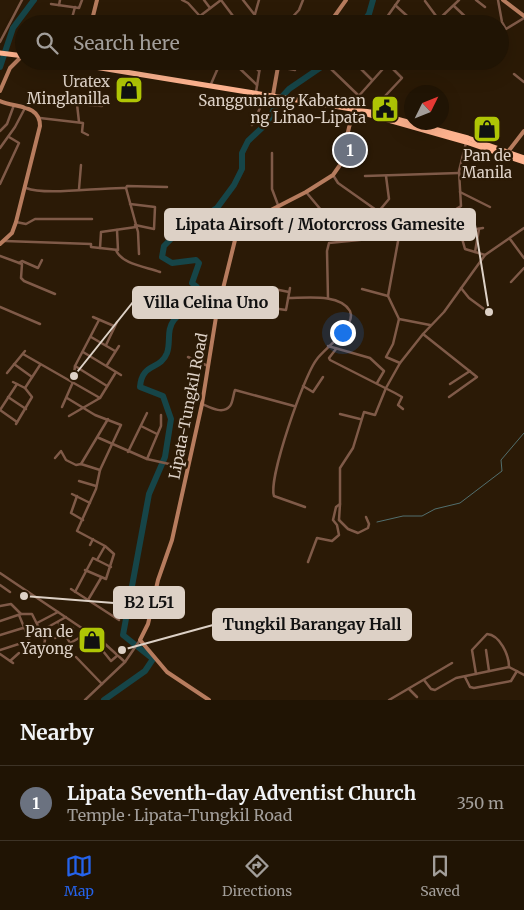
<!DOCTYPE html>
<meta charset="utf-8">
<style>
body{margin:0;font-family:Merriweather,serif;background:#2d2113;color:#f1f3f6}
.compass{position:absolute;left:404px;top:85px;width:45px;height:45px;border-radius:50%;background:#201404;box-shadow:0 5px 20px #0002;rotate:47deg}
.you{position:absolute;left:342px;top:332px;width:18px;height:18px;margin:-12px;border:4px solid #fff;border-radius:50%;background:#1a73e8;box-shadow:0 0 0 8px #1a73e833}
.badge{display:grid;place-items:center;width:32px;height:32px;border-radius:50%;background:#2563eb;color:#fff;font-size:16px;font-weight:700}
.pin{position:absolute;translate:-50% -50%;border:2px solid #fff;box-shadow:0 1px 5px #0006}
.list{margin:0;padding:0;list-style:none}
h2{display:flex;justify-content:space-between;align-items:center;height:65px;margin:0;padding:0 20px;font-size:21px}
h2 small{font-size:16px;font-weight:400;color:#a29e9a}
.list li{display:grid;grid-template-columns:32px 1fr auto;gap:15px;align-items:center;box-sizing:border-box;height:75px;padding:0 20px;border-top:1px solid #3d3326}
.list b{display:block;font-size:19px;white-space:nowrap}
.list p{margin:0;font-size:16px;white-space:nowrap;color:#a29e9a}
.list em{font-size:16px;font-style:normal;color:#a29e9a}
.icon{flex:none;width:28px;height:28px;fill:none;stroke:currentColor;stroke-width:2;stroke-linecap:round;stroke-linejoin:round}
.map{position:relative;flex:none;width:524px;height:700px;overflow:hidden}
.search{position:absolute;background:#201404;box-shadow:0 5px 20px #0002;left:15px;right:15px;top:15px;height:55px;display:flex;align-items:center;gap:12px;box-sizing:border-box;padding:0 18px;border-radius:28px;color:#a29e9a;font-size:19px}
.sheet{height:140px;background:#201404}
nav{display:flex;justify-content:space-around;align-items:center;box-sizing:border-box;height:70px;border-top:1px solid #3d3326;background:#201404;font-size:14px;color:#a29e9a}
nav a{display:grid;justify-items:center;gap:2px}
nav .on{color:#2563eb}
.map>svg:first-child{display:block}
.lines{fill:none;stroke-linecap:round;stroke-linejoin:round}
.stream{stroke:#526f6e;stroke-width:1}
.river{stroke:#164548;stroke-width:6}
.street-tunnel{stroke:#463523;stroke-width:2.5;stroke-dasharray:2.5 1;stroke-linecap:butt}
.street{stroke:#7f5a48;stroke-width:2.5}
.secondary{stroke:#b77c5e;stroke-width:4}
.highway{stroke:#feb38f;stroke-width:5}
.labels{text-anchor:middle;dominant-baseline:central;stroke-width:5;stroke-linejoin:round;paint-order:stroke}
.poi-label{font-size:15px;fill:#ddd1c6;stroke:#2b1a06;text-anchor:end}
.street-label{font-size:15px;fill:#ddd1c6;stroke:#2b1a06}
.leader{fill:none;stroke:#ddd1c6;stroke-width:2}
.callout-dot{fill:#ddd1c6;stroke:#2b1a06;stroke-width:2}
.callout{fill:#ddd1c6;stroke:#ddd1c6;stroke-width:2}
.callout-label{font-size:16px;text-anchor:middle;font-weight:bold;fill:#111}
</style>
<div class="map">
<svg width="524" height="700" viewBox="0 0 524 700">
<rect width="100%" height="100%" fill="#2b1a06"/>
<g class="lines">
<polyline class="stream" points="377,522 403,516 422,516 435,509 460,503 502,471 501,460 524,433"/>
<g class="river">
<polyline points="362,24 369,14 373,0"/>
<polyline points="0,67 13,28 34,0"/>
<path d="M104 700 145 671 153 659 123 635 149 494 165 457 171 419 163 396 140 387C142 362 160 371 167 353 171 342 166 330 174 320 184 307 199 306 197 287L192 283 199 263 196 260 172 263 162 257 164 246 178 232 217 208 234 185 242 169V153L248 141 267 123 278 101 289 89 330 61"/>
</g>
<polyline class="street-tunnel" points="261,106 263,100"/>
<g class="street">
<polyline points="182,0 188,3 207,24"/>
<polyline points="204,0 210,8"/>
<polyline points="221,0 239,24"/>
<polyline points="243,0 262,24"/>
<polyline points="476,0 485,7"/>
<polyline points="498,0 502,22 506,29 524,18"/>
<polyline points="425,1 439,20"/>
<polyline points="51,4 79,8 82,0"/>
<polyline points="59,5 60,0"/>
<polyline points="395,5 416,24"/>
<polyline points="454,6 471,22"/>
<polyline points="255,14 259,0"/>
<polyline points="200,16 221,0"/>
<polyline points="72,18 75,7"/>
<polyline points="286,24 299,10 303,0"/>
<polyline points="382,24 399,0"/>
<polyline points="434,24 459,0"/>
<polyline points="0,42 22,0"/>
<polyline points="238,61 236,65 257,85"/>
<polyline points="249,61 259,71"/>
<polyline points="353,61 372,80"/>
<polyline points="278,67 295,70"/>
<polyline points="331,69 358,95"/>
<polyline points="514,74 524,82"/>
<polyline points="211,84 221,61"/>
<polyline points="256,92 261,61"/>
<polyline points="348,108 390,61"/>
<polyline points="371,111 402,78 385,61"/>
<polyline points="40,118 83,123 82,132 88,135"/>
<polyline points="79,122 77,104 102,106"/>
<polyline points="252,125 261,106"/>
<polyline points="0,131 7,124 14,105"/>
<polyline points="0,148 15,127 25,108"/>
<polyline points="272,153 272,189 278,205"/>
<polyline points="333,175 338,183 396,224 399,236 388,296 399,319 430,325"/>
<polyline points="365,176 459,173"/>
<polyline points="0,184 19,143 9,137"/>
<path d="M26 188C46 196 100 187 126 188L127 186 167 187"/>
<polyline points="126,188 138,232 139,254"/>
<polyline points="79,189 81,165"/>
<polyline points="306,192 332,223 375,227 380,225 386,216"/>
<polyline points="460,192 490,207"/>
<polyline points="130,204 155,207 154,229 135,225"/>
<polyline points="379,211 389,199 386,176"/>
<polyline points="16,222 26,224 35,219 92,219"/>
<polyline points="483,228 464,231 461,235 465,249 485,255"/>
<polyline points="218,235 236,236"/>
<polyline points="510,239 524,258"/>
<polyline points="5,241 91,244 91,247 118,250 117,230"/>
<polyline points="100,248 101,232 136,227"/>
<path d="M116 250C121 264 147 267 160 272"/>
<polyline points="475,252 479,229"/>
<polyline points="0,256 22,264 21,278 24,281 55,294"/>
<polyline points="19,263 22,261 38,268 42,260"/>
<polyline points="511,282 524,268"/>
<polyline points="461,288 469,298 488,312"/>
<polyline points="274,289 289,292"/>
<polyline points="362,289 388,296"/>
<path d="M288 298C305 298 340 293 350 311 357 326 325 348 317 359 304 375 268 479 274 496L305 507"/>
<polyline points="328,298 327,251 329,243 399,236 437,224 445,216 461,206 459,171 466,143"/>
<polyline points="0,307 40,324"/>
<polyline points="265,307 286,310 290,288"/>
<polyline points="93,317 114,326"/>
<polyline points="399,319 393,344 386,357 400,363"/>
<polyline points="423,334 477,377 449,397"/>
<polyline points="91,337 115,351"/>
<polyline points="106,345 117,322"/>
<polyline points="328,346 370,358 384,371 377,383"/>
<polyline points="336,349 329,358 330,360 395,393 402,397 398,405 403,409"/>
<polyline points="83,352 121,375"/>
<polyline points="23,354 100,398"/>
<polyline points="188,357 208,366"/>
<polyline points="14,364 32,377"/>
<polyline points="107,365 119,346"/>
<polyline points="75,366 107,386"/>
<polyline points="7,373 25,351"/>
<polyline points="13,382 25,388 32,397 16,424"/>
<polyline points="17,384 0,410 17,422"/>
<polyline points="450,384 470,371"/>
<polyline points="303,386 313,392 323,377"/>
<polyline points="25,388 40,365"/>
<polyline points="8,397 26,409"/>
<polyline points="67,398 95,415 121,425 100,470 96,489 77,531 105,546 114,554 113,557 106,579 85,570"/>
<path d="M202 404C209 407 223 415 230 406 233 402 233 395 235 390L294 406"/>
<polyline points="62,407 73,382 75,366 99,320"/>
<polyline points="340,414 360,419"/>
<polyline points="69,416 100,398 116,372"/>
<polyline points="141,426 157,434"/>
<polyline points="99,438 147,459 187,468"/>
<polyline points="128,452 147,413"/>
<polyline points="55,458 61,451 66,460 76,465 81,464 100,470"/>
<polyline points="147,459 161,426 161,415"/>
<polyline points="81,464 108,419"/>
<polyline points="79,481 96,486"/>
<polyline points="72,494 90,503"/>
<polyline points="77,496 71,513 83,520"/>
<polyline points="339,520 348,529 358,533 368,528 369,524 366,517"/>
<polyline points="339,520 340,504"/>
<polyline points="90,545 93,539"/>
<polyline points="97,560 105,546"/>
<polyline points="308,562 317,538 332,541 339,535 337,525 333,520 336,507 340,504 340,468 353,448 364,412 375,415 386,388 400,363 423,334 444,312 485,255 524,228"/>
<polyline points="0,573 104,643 125,662"/>
<polyline points="0,585 10,592"/>
<polyline points="71,589 119,620"/>
<polyline points="75,592 93,558 111,567"/>
<polyline points="88,600 101,578"/>
<polyline points="0,606 11,604 21,614"/>
<polyline points="0,621 21,614 32,614 45,640 44,645 33,649 19,615"/>
<polyline points="58,622 70,643"/>
<polyline points="37,623 58,612"/>
<polyline points="48,627 66,617"/>
<polyline points="0,635 23,628"/>
<polyline points="90,635 111,661 118,655"/>
<polyline points="55,638 73,628"/>
<polyline points="60,649 79,638"/>
<polyline points="0,650 28,641"/>
<polyline points="486,650 489,671"/>
<polyline points="0,654 13,663"/>
<polyline points="76,657 102,684"/>
<polyline points="10,661 19,653"/>
<path d="M476 674 472 650 487 634C500 635 509 655 509 667"/>
<polyline points="465,677 470,687 474,688 511,681 517,671"/>
<polyline points="424,680 431,689 435,690 456,678 509,667 524,675"/>
<polyline points="409,689 417,697"/>
<polyline points="85,700 125,662 140,640"/>
<polyline points="389,700 452,663"/>
</g>
<g class="secondary">
<polyline points="503,0 524,16"/>
<polyline points="91,24 97,0"/>
<polyline points="329,24 346,0"/>
<polyline points="0,91 10,68 22,56"/>
<polyline points="273,95 279,61"/>
<path d="M0 101C15 108 40 104 40 126L16 222 12 233 0 244"/>
<polyline points="507,153 524,131"/>
<polyline points="209,700 167,672 140,640 148,624 158,580 172,540 202,404 216,317 236,236 244,224 306,192 333,175 340,165 353,111"/>
</g>
<g class="highway">
<polyline points="0,53 24,56"/>
<polyline points="58,61 370,112 468,138 524,158"/>
<polyline points="360,112 466,142 524,162"/>
</g>
</g>
<defs>
<symbol id="shop-square" viewBox="-11 -11 22 22"><rect x="-9" y="-9" width="18" height="18" rx="4" fill="#afc505" stroke="#2b1a06"/><path d="M-5-2.5h2.3a2.7 3.5 0 0 1 5.4 0H5L5.5 6h-11ZM-1.5-2.5h3a1.5 2.3 0 0 0-3 0Z" fill="#111"/></symbol>
<symbol id="civic-square" viewBox="-11 -11 22 22"><rect x="-9" y="-9" width="18" height="18" rx="4" fill="#afc505" stroke="#2b1a06"/><path d="M-.6-6.5H3V-4.5H.6V-3L4-1V1h2V6H-6V1h2V-1L-.6-3ZM-1.2 2.5V6h2.4V2.5Z" fill="#111"/></symbol>
</defs>
<g fill-rule="evenodd">
<use href="#shop-square" x="113" y="74" width="32" height="32"/>
<use href="#civic-square" x="369" y="93" width="32" height="32"/>
<use href="#shop-square" x="471" y="113" width="32" height="32"/>
<use href="#shop-square" x="76" y="624" width="32" height="32"/>
</g>
<g class="labels">
<g class="poi-label">
<text x="110" y="81">Uratex<tspan x="110" dy="17">Minglanilla</tspan></text>
<text x="366" y="100">Sangguniang Kabataan<tspan x="366" dy="17">ng Linao-Lipata</tspan></text>
<text x="487" y="155" text-anchor="middle">Pan de<tspan x="487" dy="17">Manila</tspan></text>
<text x="73" y="631">Pan de<tspan x="73" dy="17">Yayong</tspan></text>
</g>
<g class="street-label">
<text transform="translate(188 406) rotate(-79)">Lipata-Tungkil Road</text>
</g>
</g>
<path class="leader" d="M489 312L475 225M74 376L133 302M24 596L114 603M122 650L213 625"/>
<g class="callout-dot">
<circle cx="489" cy="312" r="5"/>
<circle cx="74" cy="376" r="5"/>
<circle cx="24" cy="596" r="5"/>
<circle cx="122" cy="650" r="5"/>
</g>
<g class="callout">
<rect x="165" y="209" width="310" height="31" rx="5"/>
<rect x="133" y="287" width="145" height="31" rx="5"/>
<rect x="114" y="587" width="70" height="31" rx="5"/>
<rect x="213" y="609" width="198" height="31" rx="5"/>
</g>
<g class="callout-label">
<text x="320" y="230">Lipata Airsoft / Motorcross Gamesite</text>
<text x="206" y="308">Villa Celina Uno</text>
<text x="149" y="608">B2 L51</text>
<text x="312" y="630">Tungkil Barangay Hall</text>
</g>
</svg>
<svg class="compass" viewBox="-18 -18 36 36"><path d="M0-13l5 13h-10z" fill="#e53935"/><path d="M0 13l5-13h-10z" fill="#a29e9a"/></svg>
<div class="you"></div>
<div class="pin badge" style="left:350px;top:150px;background:#6b7280">1</div>
<div class="search"><svg class="icon" aria-label="search" viewBox="0 0 24 24"><circle cx="10" cy="10" r="6"/><path d="M15 15l6 6"/></svg>Search here</div>
</div>
<section class="sheet">
<h2>Nearby<small></small></h2>
<ul class="list">
<li><span class="badge" style="background:#6b7280">1</span><div><b>Lipata Seventh-day Adventist Church</b><p>Temple · Lipata-Tungkil Road</p></div><em>350 m</em></li>
</ul>
</section>
<nav>
<a class="on"><svg class="icon" aria-label="map" viewBox="0 0 24 24"><path d="M3 6l6-2 6 2 6-2v14l-6 2-6-2-6 2zM9 4v14M15 6v14"/></svg>Map</a>
<a><svg class="icon" aria-label="directions" viewBox="0 0 24 24"><path d="M12 3l9 9-9 9-9-9zM9 14v-3h6M13 9l2 2-2 2"/></svg>Directions</a>
<a><svg class="icon" aria-label="saved" viewBox="0 0 24 24"><path d="M7 4h10v16l-5-4-5 4z"/></svg>Saved</a>
</nav>
